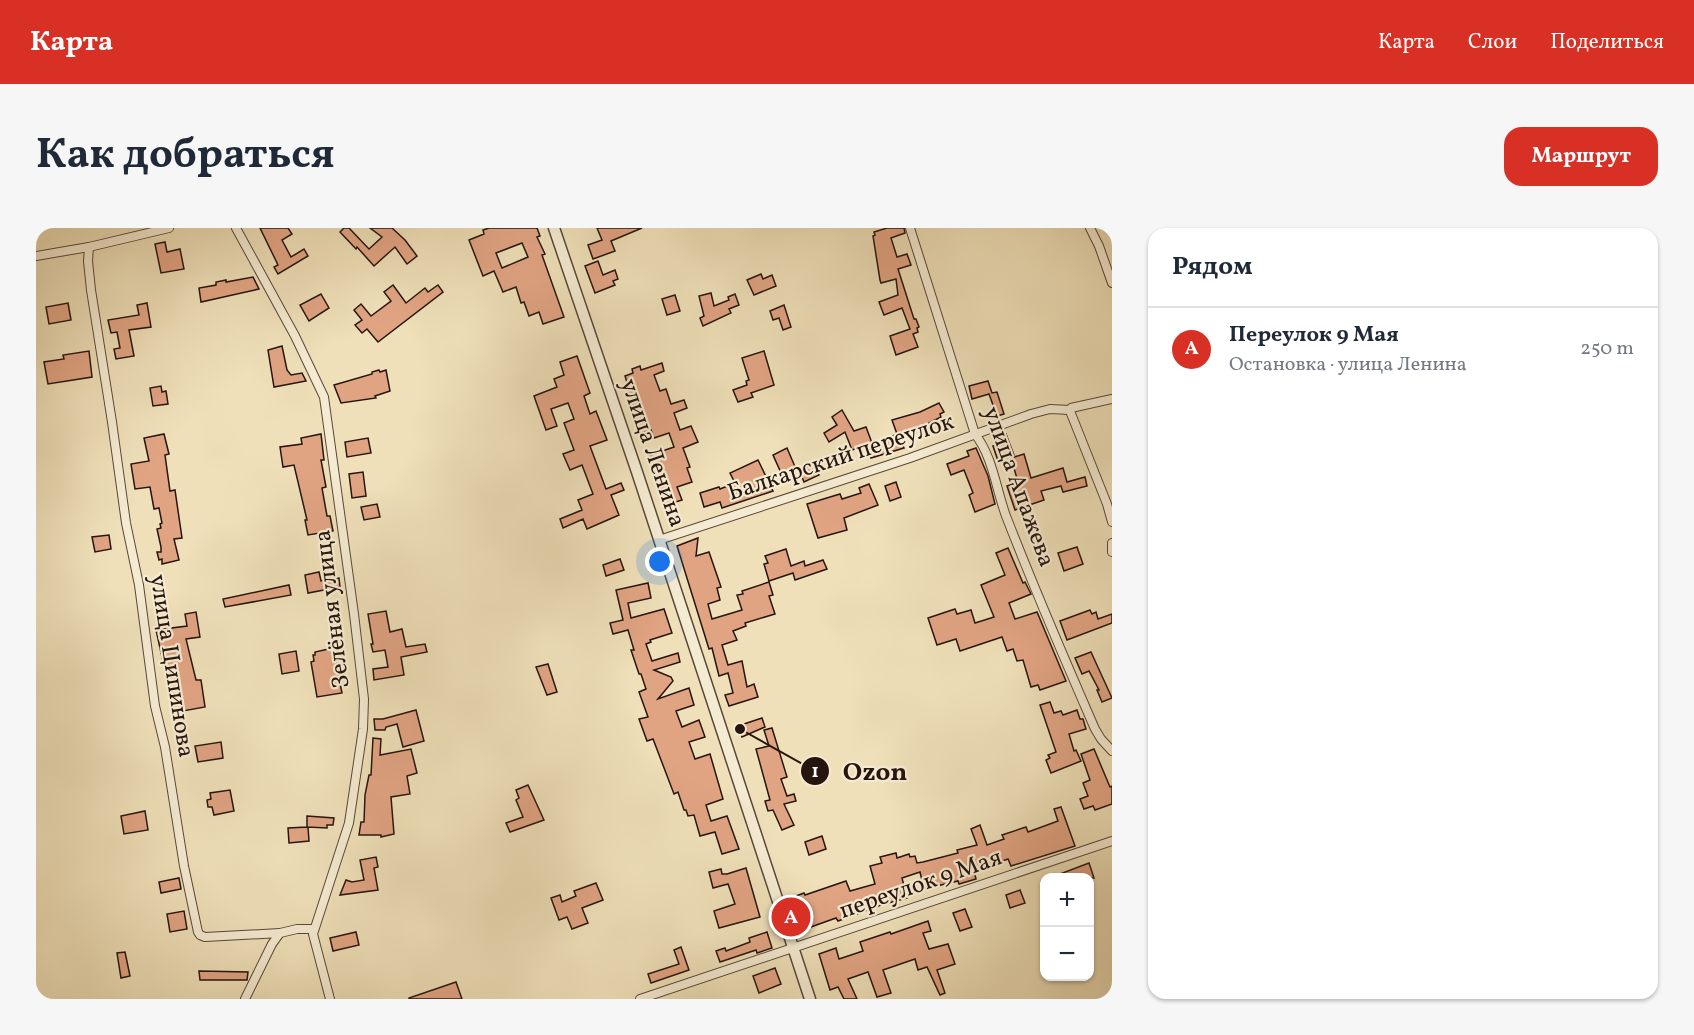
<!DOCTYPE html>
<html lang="ru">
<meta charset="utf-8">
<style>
body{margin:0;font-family:Vollkorn,serif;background:#f6f6f7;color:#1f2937}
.controls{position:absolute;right:18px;bottom:18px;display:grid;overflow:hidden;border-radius:12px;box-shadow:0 2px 4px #0004}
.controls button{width:54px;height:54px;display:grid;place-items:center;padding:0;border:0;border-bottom:2px solid #e0e1e3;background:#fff;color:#1f2937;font:30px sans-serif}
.you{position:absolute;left:624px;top:334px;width:21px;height:21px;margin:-15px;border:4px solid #fff;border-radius:50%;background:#1a73e8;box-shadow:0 0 0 9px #1a73e833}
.badge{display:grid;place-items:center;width:39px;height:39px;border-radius:50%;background:#d93025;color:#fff;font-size:20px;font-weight:700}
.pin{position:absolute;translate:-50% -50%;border:3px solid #fff;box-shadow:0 2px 6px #0006}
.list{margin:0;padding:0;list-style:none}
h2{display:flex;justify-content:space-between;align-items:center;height:78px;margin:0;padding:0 24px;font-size:26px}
h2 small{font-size:20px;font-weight:400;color:#747a83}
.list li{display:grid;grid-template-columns:39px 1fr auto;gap:18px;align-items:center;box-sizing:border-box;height:84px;padding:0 24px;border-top:2px solid #e0e1e3}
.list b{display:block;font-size:22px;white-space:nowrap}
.list p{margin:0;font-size:20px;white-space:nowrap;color:#747a83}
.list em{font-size:20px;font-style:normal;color:#747a83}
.map{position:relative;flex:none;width:1076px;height:771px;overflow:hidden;border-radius:18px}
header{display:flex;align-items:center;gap:36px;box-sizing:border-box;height:84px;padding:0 30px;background:#d93025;color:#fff}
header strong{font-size:28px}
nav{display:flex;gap:33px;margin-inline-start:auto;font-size:21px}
.intro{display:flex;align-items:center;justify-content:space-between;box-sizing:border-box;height:144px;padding:0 36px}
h1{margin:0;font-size:42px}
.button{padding:15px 27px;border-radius:18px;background:#d93025;color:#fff;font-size:21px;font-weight:700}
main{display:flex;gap:36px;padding:0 36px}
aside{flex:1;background:#fff;border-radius:18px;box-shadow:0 2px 4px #0004}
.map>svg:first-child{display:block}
.building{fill:#e1a483;stroke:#26150e;stroke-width:1.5;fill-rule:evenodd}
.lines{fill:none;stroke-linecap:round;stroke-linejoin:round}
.minor-casing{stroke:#584839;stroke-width:10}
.tertiary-casing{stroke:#584839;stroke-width:13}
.minor{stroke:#f5ebd2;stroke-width:8}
.tertiary{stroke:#f5ebd2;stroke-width:10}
.labels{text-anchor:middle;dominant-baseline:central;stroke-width:4.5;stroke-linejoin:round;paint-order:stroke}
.street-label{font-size:24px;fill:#26150e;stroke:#f5ebd2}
.leader{fill:none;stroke:#26150e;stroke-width:2}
.callout-dot{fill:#26150e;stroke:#f5ebd2;stroke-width:2}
.mark-label{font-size:18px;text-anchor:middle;font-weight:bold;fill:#fff}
.callout-label{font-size:26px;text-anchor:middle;font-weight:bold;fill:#26150e;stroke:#f5ebd2;stroke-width:4.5;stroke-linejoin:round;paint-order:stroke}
</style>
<header>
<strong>Карта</strong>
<nav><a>Карта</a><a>Слои</a><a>Поделиться</a></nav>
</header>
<div class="intro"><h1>Как добраться</h1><a class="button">Маршрут</a></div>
<main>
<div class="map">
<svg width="1076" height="771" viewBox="0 0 1076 771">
<rect width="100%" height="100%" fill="#efe0b9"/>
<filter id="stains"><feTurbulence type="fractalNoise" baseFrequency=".00333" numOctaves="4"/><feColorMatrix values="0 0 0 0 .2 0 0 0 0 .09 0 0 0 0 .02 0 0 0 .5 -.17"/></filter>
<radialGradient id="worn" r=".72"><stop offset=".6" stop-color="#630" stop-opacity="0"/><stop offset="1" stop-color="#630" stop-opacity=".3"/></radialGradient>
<g class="building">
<polygon points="224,0 252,0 256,6 246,12 255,29 268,21 272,28 242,46 238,39 242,37"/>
<polygon points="308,0 313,0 333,21 346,9 334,0 356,0 369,12 381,28 371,36 359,19 338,38 321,19 320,21 304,4"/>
<path d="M453 0H501L504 8 501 9 509 26 506 27 528 89 507 96 503 84 493 88 488 74 485 75 480 59 467 64 458 43 447 48 433 12 448 6 447 2ZM486 15 492 29 466 40 460 25Z"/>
<polygon points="561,0 606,0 575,13 579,23 557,31 552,17 566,12"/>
<polygon points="851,0 868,0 869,5 855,10 861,29 871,26 875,37 862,41 878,91 880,91 883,99 881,100 882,104 877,106 882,119 860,127 854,108 874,101 866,80 848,87 843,74 862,67 860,51 845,55 844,52 837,8 839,7 838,4"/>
<polygon points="129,14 131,24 144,21 148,41 125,45 119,16"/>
<polygon points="562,33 567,47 579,42 582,51 577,53 579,57 559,65 549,38"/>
<polygon points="725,46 727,51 736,47 740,58 718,67 711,52"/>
<polygon points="217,49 223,61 165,74 163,60 180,57 180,54 190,52 190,54"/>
<polygon points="357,57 370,75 389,60 392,64 402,57 407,64 342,114 331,101 326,105 319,97 326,92 318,82 325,76 335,88 355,73 348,64"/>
<polygon points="675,65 678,78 693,72 692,69 699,66 703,77 693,81 695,85 667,98 664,90 668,88 663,68"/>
<polygon points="285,66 293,80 273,93 264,77"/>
<polygon points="639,67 644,83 631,87 626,71"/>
<polygon points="32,75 35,92 13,96 10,79"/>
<polygon points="111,75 115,99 93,102 98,128 80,131 78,121 84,120 81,104 75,105 72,92 103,87 101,77"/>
<polygon points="748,77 755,99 747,102 743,90 737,92 734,83"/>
<polygon points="246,118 251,142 255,147 266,145 270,153 238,159 232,122"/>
<polygon points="53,123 56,149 12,156 8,134 28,131 27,127"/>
<polygon points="728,123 738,157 715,165 717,169 702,174 697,162 711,157 710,153 713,152 706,130"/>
<polygon points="541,128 554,165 548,168 554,186 560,183 571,212 554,218 570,261 585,255 588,262 575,267 583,287 551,301 547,291 527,300 524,291 546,282 542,272 557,266 546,237 534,242 527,226 538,222 528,195 538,191 532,175 515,181 521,198 510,202 498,168 521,159 518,151 528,147 524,134"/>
<polygon points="626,135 628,143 618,147 624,163 630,161 635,176 648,172 651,180 638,185 644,202 655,198 662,214 647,220 654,239 651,240 656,254 641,259 646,272 630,277 612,228 638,219 633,205 618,210 615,202 604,206 594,181 596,180 588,159 592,158 589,148 597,145 596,141 604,138 605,142"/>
<polygon points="343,142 344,144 350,142 354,163 339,168 340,170 305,175 298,157 336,146 336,144"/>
<polygon points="952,153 956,165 961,164 968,186 961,188 953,166 936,171 933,158"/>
<polygon points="125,158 126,164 130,163 132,176 117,178 114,160"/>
<polygon points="903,175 908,184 904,186 905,189 883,200 883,198 861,206 856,192 884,184"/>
<polygon points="806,182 818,203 830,199 836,215 816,222 809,204 793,214 788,205 801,197 796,189"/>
<polygon points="128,206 133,226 129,227 134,263 139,262 146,310 138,311 143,332 126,336 126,331 123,332 121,324 125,324 125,319 121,301 125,300 124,296 126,295 123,280 118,281 114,259 99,261 95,236 113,233 108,210"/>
<polygon points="285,206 288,232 285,232 290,259 286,260 291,288 294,288 297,303 272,307 269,292 271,292 258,237 247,239 244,219 266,216 265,210"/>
<polygon points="862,206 868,220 835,230 831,217"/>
<polygon points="970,206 978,227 962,233 957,218 961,217 959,210"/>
<polygon points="332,210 335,225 311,229 309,214"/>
<polygon points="751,220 760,241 746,247 737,227"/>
<polygon points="940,220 952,248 959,276 939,284 933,267 937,265 928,242 915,247 911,236 933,228 931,223"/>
<polygon points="988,226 995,250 1027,240 1031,254 1049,249 1051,258 1027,264 1025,258 1005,263 1008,272 979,282 971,258 982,254 975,230"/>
<polygon points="722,232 737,263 686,280 684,274 668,279 664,265 683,259 684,261 699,255 694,245"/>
<polygon points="778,236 783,247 768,254 763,242"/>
<polygon points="327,244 330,268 316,270 313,246"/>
<polygon points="860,254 865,269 854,273 849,258"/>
<polygon points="833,256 842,277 808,290 811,302 782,310 771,276 804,266 806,271 825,265 823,260"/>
<polygon points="341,276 344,289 328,292 325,279"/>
<polygon points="73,307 75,321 59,324 56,309"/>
<polygon points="662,310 660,328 673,324 685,359 681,360 684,372 672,376 676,391 706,382 701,367 707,366 706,363 733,354 737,367 733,368 739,386 709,395 710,398 697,403 701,412 686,417 692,437 706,433 711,459 718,456 722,469 693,478 689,467 697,465 692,445 683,448 676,420 673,421 641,318"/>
<polygon points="1041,319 1047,336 1028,343 1022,325"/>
<polygon points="972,320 987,355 989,354 995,366 973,375 979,391 1001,384 1030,453 1004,462 1002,457 995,459 987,432 981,433 977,421 971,423 966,409 924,423 920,411 901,417 892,390 919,381 921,386 935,382 939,395 958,389 945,357 969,347 960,325"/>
<polygon points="750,321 755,338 768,333 769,338 787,332 791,341 759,352 757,345 733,353 728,336 732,335 729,328"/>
<polygon points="584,331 588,342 570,348 567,337"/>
<polygon points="283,344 285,353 303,350 304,359 272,365 269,347"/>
<polygon points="612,355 615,370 592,375 595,390 628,381 636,405 614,412 615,414 610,416 616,433 642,425 644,434 618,442 635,449 637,453 622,471 653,460 658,477 640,483 646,499 663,492 669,509 653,514 659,531 674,526 687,571 670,577 675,593 691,588 703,621 686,626 679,604 664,608 658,587 652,588 650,582 648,582 642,564 638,566 617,511 611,513 603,491 612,489 603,464 610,461 605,446 603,446 595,422 598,422 592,402 577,406 574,395 587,392 580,362"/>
<polygon points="253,357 255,367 189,379 187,371"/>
<polygon points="1054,382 1056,386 1060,384 1062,391 1076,386 1076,395 1031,412 1024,393"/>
<polygon points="350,383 354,404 366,401 370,419 389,416 391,424 365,429 368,447 338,452 337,441 352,439 349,422 337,424 335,416 337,416 332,386"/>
<polygon points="160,384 164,409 150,411 160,452 165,452 169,479 136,485 133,470 135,470 120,402 151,398 149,386"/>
<polygon points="297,420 306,465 281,469 275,434 278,433 277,427 279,427 279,424"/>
<polygon points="260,423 263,443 246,446 243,426"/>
<polygon points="1055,424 1076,470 1066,474 1061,462 1063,462 1053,443 1046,446 1039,430"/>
<polygon points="512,436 521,464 511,467 500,439"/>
<polygon points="1014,474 1018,485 1025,483 1027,487 1041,482 1044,491 1047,491 1050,501 1033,506 1038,523 1040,522 1045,533 1015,545 1010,532 1014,530 1012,527 1020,524 1004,477"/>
<polygon points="380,482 388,513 367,519 361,496 350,499 349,502 339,502 338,491 347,491"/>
<polygon points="726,490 729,499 706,509 702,498"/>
<polygon points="736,500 751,549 745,551 751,568 758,566 760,573 748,576 758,597 746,602 737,582 732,583 729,573 734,572 720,521 733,518 728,502"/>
<polygon points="337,510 345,511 344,527 375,521 381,545 371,548 374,566 355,569 358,606 345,609 345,607 323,607 325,594 328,594 329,567 333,547 335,547"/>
<polygon points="185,514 187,530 162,534 159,518"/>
<polygon points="1058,521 1074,559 1076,558 1076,576 1059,582 1057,578 1048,581 1044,571 1052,568 1047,555 1054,552 1045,526"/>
<polygon points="492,557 508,592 474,604 470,595 487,589 480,572 483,570 480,562"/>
<polygon points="194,562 198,583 178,587 176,579 172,579 171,572 175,571 174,565"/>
<polygon points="1025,579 1039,618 975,638 972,631 938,643 940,651 923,656 922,653 888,661 884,644 866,650 871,670 845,677 802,693 800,690 772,700 760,668 768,665 769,667 810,653 814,663 839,656 834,638 846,635 844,629 860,625 861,630 873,626 874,629 879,628 881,635 887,634 922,625 921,622 941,617 935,601 944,597 951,617 968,611 966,607 990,599 992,604 1022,593 1018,581"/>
<polygon points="109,583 112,602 88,606 85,588"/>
<polygon points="271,588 298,590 297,597 291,597 291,600 272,599 273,613 253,615 252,600 271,599"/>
<polygon points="786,608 790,621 773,627 769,614"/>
<polygon points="340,629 342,639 338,640 342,662 304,667 310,652 316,654 328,652 324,632"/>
<polygon points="1053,635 1058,650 1016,650 1016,649"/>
<polygon points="710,640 724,689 683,700 678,683 699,676 692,656 677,660 673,644 685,641 686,646 691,646"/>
<polygon points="143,650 145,661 125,665 123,654"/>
<polygon points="560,655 567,672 546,680 552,695 536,701 531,689 523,692 515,670 524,667 526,674 540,668 538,663"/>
<polygon points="984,662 989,675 974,680 970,667"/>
<polygon points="929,681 936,699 924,703 917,685"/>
<polygon points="148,683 151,701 134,704 131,686"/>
<polygon points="892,693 895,703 887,705 893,721 912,716 919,736 901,742 909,765 904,767 891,739 882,742 879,731 847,742 855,765 841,769 832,744 812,751 821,771 808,771 802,759 794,762 783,726 800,720 803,731 827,723 824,714 854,704 855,706"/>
<polygon points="320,704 323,717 297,723 294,710"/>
<polygon points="731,704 736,720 721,725 720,722 684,734 680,723 689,720 690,723 714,714 713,710"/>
<polygon points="645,719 653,742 615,755 612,746 643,736 638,722"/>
<polygon points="89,724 94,748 85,750 81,725"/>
<polygon points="739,740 745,756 723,765 717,748"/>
<polygon points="163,743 212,744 211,752 164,752"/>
<polygon points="420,754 426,771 373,771 373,770"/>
</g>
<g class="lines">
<defs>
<g id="minor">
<polyline points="200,0 259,108 288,169 318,386 328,471 327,501 313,595 277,706 294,771"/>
<path d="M874 0 939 206C957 229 960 261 970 288 998 360 1028 430 1059 501L1065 511 1076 523"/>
<polyline points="1054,0 1063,18 1076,55"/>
<polyline points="53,19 52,33 55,62 76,194 90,295 103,357 119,478 129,519 148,638 162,704 164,707 169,709 244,705 236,716 209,771"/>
<polyline points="0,28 53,19 133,0"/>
<polyline points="1076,171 1035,180 1034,183 1071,276 1076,294"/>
<polyline points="623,312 874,230 995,186 1014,181 1034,182"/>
<polyline points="1076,315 1076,324"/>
<polyline points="244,705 261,701 278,701"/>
<polyline points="604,771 1076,613"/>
</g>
<polyline id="tertiary" points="518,0 601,244 774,771"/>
</defs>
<use href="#minor" class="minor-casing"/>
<use href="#tertiary" class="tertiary-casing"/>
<use href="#minor" class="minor"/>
<use href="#tertiary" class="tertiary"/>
</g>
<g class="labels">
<g class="street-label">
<text transform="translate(616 225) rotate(71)">улица Ленина</text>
<text transform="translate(805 230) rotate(-18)">Балкарский переулок</text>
<text transform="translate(982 259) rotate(70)">улица Апажева</text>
<text transform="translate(297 381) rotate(-97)">Зелёная улица</text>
<text transform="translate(135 438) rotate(81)">улица Ципинова</text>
<text transform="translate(885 657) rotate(-19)">переулок 9 Мая</text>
</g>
</g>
<path class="leader" d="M704 501L779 543"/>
<g class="callout-dot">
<circle cx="704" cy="501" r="6"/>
<circle cx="779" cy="543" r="15"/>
</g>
<g class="mark-label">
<text x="779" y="549">1</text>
</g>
<g class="callout-label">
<text x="839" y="552">Ozon</text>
</g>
<rect width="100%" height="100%" filter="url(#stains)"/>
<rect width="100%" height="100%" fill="url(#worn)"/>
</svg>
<div class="controls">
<button>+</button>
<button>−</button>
</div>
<div class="you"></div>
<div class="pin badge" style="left:755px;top:689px">A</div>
</div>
<aside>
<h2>Рядом<small></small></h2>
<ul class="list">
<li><span class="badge">A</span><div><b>Переулок 9 Мая</b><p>Остановка · улица Ленина</p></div><em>250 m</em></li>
</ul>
</aside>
</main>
